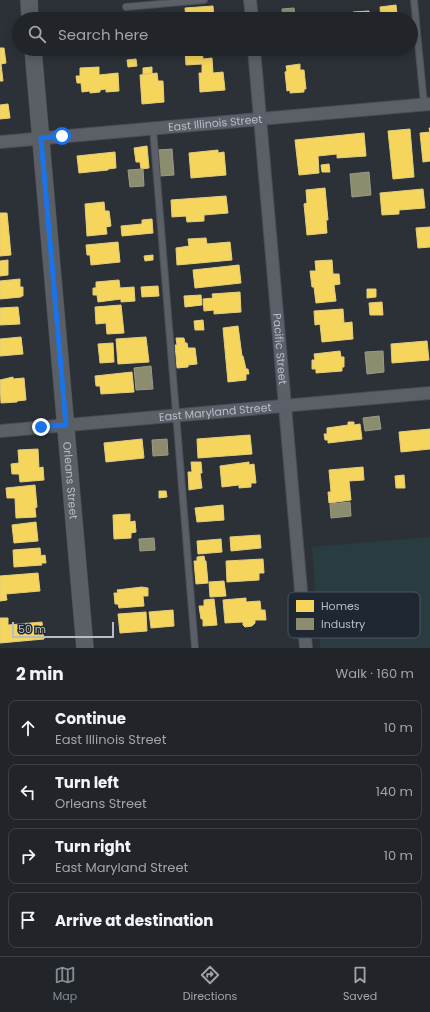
<!DOCTYPE html>
<meta charset="utf-8">
<style>
body{margin:0;font-family:Poppins,sans-serif;background:#292d32;color:#f1f3f6}
.scale{position:absolute;left:12px;bottom:10px;width:102px;box-sizing:border-box;padding-left:4px;border:2px solid #b6bdc9;border-top:0;font-size:11px;line-height:14px;white-space:nowrap;color:#b6bdc9;-webkit-text-stroke:3px #1f2733;paint-order:stroke}
.stop{position:absolute;width:12px;height:12px;margin:-9px;border:3px solid #1a73e8;border-radius:50%;background:#fff}
.stop.end{background:#1a73e8;border-color:#fff;box-shadow:0 1px 4px #0008}
.list{margin:0;padding:0;list-style:none}
h2{display:flex;justify-content:space-between;align-items:center;height:52px;margin:0;padding:0 16px;font-size:17px}
h2 small{font-size:13px;font-weight:400;color:#a2a5a8}
.list li{display:grid;grid-template-columns:26px 1fr auto;gap:12px;align-items:center;box-sizing:border-box;height:56px;margin:0 8px 8px;padding:0 8px;border:1px solid #3e4247;border-radius:8px}
.list b{display:block;font-size:15px;white-space:nowrap}
.list p{margin:0;font-size:13px;white-space:nowrap;color:#a2a5a8}
.list em{font-size:13px;font-style:normal;color:#a2a5a8}
.icon{flex:none;width:22px;height:22px;fill:none;stroke:currentColor;stroke-width:2;stroke-linecap:round;stroke-linejoin:round}
.map{position:relative;flex:none;width:430px;height:648px;overflow:hidden}
.search{position:absolute;background:#21252a;box-shadow:0 2px 10px #0003;left:12px;right:12px;top:12px;height:44px;display:flex;align-items:center;gap:10px;box-sizing:border-box;padding:0 14px;border-radius:22px;color:#a2a5a8;font-size:15px}
.sheet{height:308px;background:#21252a}
nav{display:flex;justify-content:space-around;align-items:center;box-sizing:border-box;height:56px;border-top:1px solid #3e4247;background:#21252a;font-size:11px;color:#a2a5a8}
nav a{display:grid;justify-items:center;gap:2px}
nav .on{color:#868c96}
.map>svg:first-child{display:block}
.green{fill:#293c3f}
.homes{fill:#f6d55c;stroke:#e3ce7d}
.industry{fill:#8c8c6e;stroke:#999b89}
.lines{fill:none;stroke-linecap:round;stroke-linejoin:round}
.lane-casing{stroke:#4a4d53;stroke-width:8}
.street-casing{stroke:#4a4d53;stroke-width:14}
.secondary-casing{stroke:#4a4d53;stroke-width:18}
.lane{stroke:#5b5f67;stroke-width:6}
.street{stroke:#5b5f67;stroke-width:12}
.secondary{stroke:#5a5e65;stroke-width:17}
.route{stroke:#1a73e8;stroke-width:5}
.labels{text-anchor:middle;dominant-baseline:central;stroke-width:4;stroke-linejoin:round;paint-order:stroke}
.street-label{font-size:11px;fill:#b6bdc9;stroke:#1f2733}
.key{fill:#1f2733;stroke:#4c5460;stroke-width:1}
.key-label{font-size:11px;fill:#b6bdc9}
</style>
<div class="map">
<svg width="430" height="648" viewBox="0 0 430 648">
<rect width="100%" height="100%" fill="#2c3138"/>
<polygon class="green" points="430,537 430,648 320,648 312,547"/>
<g class="homes">
<polygon points="396,5 397,14 398,14 399,18 381,19 380,7"/>
<polygon points="213,6 214,19 186,19 185,8"/>
<polygon points="369,11 369,19 353,19 353,12"/>
<polygon points="115,13 116,19 108,19 108,14"/>
<polygon points="337,16 338,19 318,19 318,17"/>
<polygon points="0,48 4,48 6,63 1,64 3,81 0,81"/>
<polygon points="68,49 103,49 103,51 95,52 95,50 68,52"/>
<polygon points="321,49 340,49 340,51 321,53"/>
<polygon points="202,50 203,59 212,58 213,73 223,72 225,90 200,92 199,73 202,73 202,64 186,65 185,51"/>
<polygon points="136,59 137,66 128,67 127,60"/>
<polygon points="300,64 300,70 304,70 306,89 304,89 304,92 290,93 290,90 287,91 285,72 287,71 286,66"/>
<polygon points="99,67 99,75 118,73 119,91 106,92 106,89 100,90 100,92 90,93 90,91 82,92 81,83 77,83 76,76 80,76 80,68"/>
<polygon points="152,67 152,73 143,74 143,68"/>
<polygon points="157,73 158,81 163,81 164,102 142,104 140,75"/>
<polygon points="8,104 10,118 0,119 0,105"/>
<polygon points="429,128 430,128 430,161 423,162 420,133 430,132"/>
<polygon points="410,129 414,177 393,179 388,131"/>
<polygon points="364,133 366,156 337,158 337,154 318,156 319,173 299,175 295,140"/>
<polygon points="147,146 149,168 141,169 140,162 136,162 134,148"/>
<polygon points="218,150 218,153 224,152 226,175 191,178 189,153"/>
<polygon points="115,152 116,168 108,169 108,170 79,173 77,156"/>
<polygon points="329,164 330,172 322,172 321,165"/>
<polygon points="325,188 328,220 326,220 327,233 307,235 304,204 307,203 306,190"/>
<polygon points="423,189 425,208 399,210 399,214 382,215 380,193"/>
<polygon points="226,196 228,213 204,215 204,221 187,222 186,216 172,217 171,200"/>
<polygon points="104,202 105,211 109,211 111,226 106,227 107,234 87,236 85,204"/>
<polygon points="0,213 7,213 11,255 0,256"/>
<polygon points="152,219 153,233 122,236 121,226 142,224 142,220"/>
<polygon points="430,227 430,247 418,248 416,228"/>
<polygon points="206,238 207,244 230,242 232,260 177,265 176,248 189,246 188,239"/>
<polygon points="118,242 120,262 91,265 90,255 87,255 86,245"/>
<polygon points="153,255 153,260 145,261 144,256"/>
<polygon points="8,260 8,275 0,276 0,261"/>
<polygon points="332,260 333,274 339,274 340,284 334,285 336,301 316,303 314,287 312,287 310,271 316,271 315,261"/>
<polygon points="239,265 241,283 195,288 193,270"/>
<polygon points="20,279 20,287 23,287 23,296 21,296 21,297 0,299 0,281"/>
<polygon points="119,280 120,288 134,287 135,301 121,302 121,299 98,302 97,295 93,295 93,288 96,288 96,282"/>
<polygon points="158,286 159,296 142,297 141,287"/>
<polygon points="367,289 376,289 376,297 367,298"/>
<polygon points="240,292 241,312 214,314 214,310 204,311 203,299 213,298 212,294"/>
<polygon points="201,295 202,305 185,307 184,296"/>
<polygon points="382,302 383,315 370,315 369,303"/>
<polygon points="121,305 124,333 107,334 106,323 96,324 95,307"/>
<polygon points="18,307 20,324 0,325 0,308"/>
<polygon points="343,309 344,323 352,322 353,339 322,342 320,324 315,325 314,311"/>
<polygon points="203,320 204,330 195,330 194,321"/>
<polygon points="238,326 242,356 243,356 246,369 248,369 249,374 246,374 246,380 228,382 223,328"/>
<polygon points="21,337 23,354 0,356 0,339"/>
<polygon points="146,337 149,362 118,364 116,339"/>
<polygon points="176,338 184,338 185,343 187,343 188,348 195,348 197,364 188,365 188,367 177,368 175,345 177,345"/>
<polygon points="427,341 429,360 392,363 391,344"/>
<polygon points="113,343 114,362 100,363 98,344"/>
<polygon points="340,351 341,357 344,357 344,367 342,367 342,371 316,373 316,369 312,369 312,360 315,360 314,354"/>
<polygon points="132,372 134,392 101,394 100,386 96,386 95,376"/>
<polygon points="13,377 13,379 24,378 26,400 17,401 17,402 1,403 0,380"/>
<polygon points="348,422 354,422 354,425 360,424 362,439 328,443 328,440 325,440 324,434 327,434 327,428 348,425"/>
<polygon points="430,429 430,449 401,452 399,432"/>
<polygon points="250,435 252,454 198,458 197,439"/>
<polygon points="142,439 144,458 106,462 104,443"/>
<polygon points="38,449 39,468 43,467 44,480 20,482 19,474 12,474 11,464 19,463 18,450"/>
<polygon points="191,462 201,462 202,473 200,473 202,488 189,490 188,472 192,472"/>
<polygon points="249,462 249,465 254,464 256,483 251,483 251,487 239,488 239,485 222,487 220,466"/>
<polygon points="363,467 364,480 349,481 351,500 329,503 328,492 331,492 329,470"/>
<polygon points="404,475 405,488 396,488 395,476"/>
<polygon points="35,485 37,507 35,508 36,517 16,518 15,498 7,498 6,488"/>
<polygon points="159,491 166,491 167,497 159,498"/>
<polygon points="223,505 224,520 197,522 195,508"/>
<polygon points="130,514 130,522 135,521 136,532 131,533 131,538 114,539 113,515"/>
<polygon points="36,522 38,541 14,543 12,525"/>
<polygon points="260,535 261,548 231,551 230,537"/>
<polygon points="221,539 222,552 198,554 197,541"/>
<polygon points="40,548 41,556 45,555 46,563 41,563 42,565 14,567 13,550"/>
<polygon points="204,556 205,561 206,561 208,583 196,584 194,561 197,561 197,557"/>
<polygon points="263,559 264,573 259,573 259,580 227,582 226,561"/>
<polygon points="38,573 40,591 6,594 7,600 0,601 0,576"/>
<polygon points="224,581 226,596 210,597 209,582"/>
<polygon points="142,587 148,588 148,596 143,596 144,606 119,608 118,604 115,604 114,593 118,593 117,590"/>
<polygon points="246,598 246,602 260,601 261,610 265,610 266,620 255,620 255,623 252,626 245,627 243,625 243,622 225,623 223,600"/>
<polygon points="214,599 217,625 203,626 203,619 201,619 199,606 204,606 204,600"/>
<polygon points="173,610 174,626 151,628 149,612"/>
<polygon points="146,612 147,631 120,633 118,614"/>
<polygon points="0,618 8,618 8,625 42,622 44,639 0,643"/>
</g>
<g class="industry">
<polygon points="294,8 295,18 283,19 282,9"/>
<polygon points="172,149 174,175 160,176 158,150"/>
<polygon points="143,169 144,186 130,187 128,170"/>
<polygon points="369,172 371,195 352,197 350,174"/>
<polygon points="383,351 384,372 367,374 365,352"/>
<polygon points="151,366 153,389 136,390 134,368"/>
<polygon points="379,416 381,429 365,431 363,418"/>
<polygon points="167,439 168,455 153,456 152,440"/>
<polygon points="350,502 351,516 331,518 330,504"/>
<polygon points="154,538 155,550 140,551 139,539"/>
</g>
<g class="lines">
<defs>
<g id="lane">
<polyline points="414,0 424,104"/>
<polyline points="126,7 204,0"/>
<polyline points="153,129 195,648"/>
</g>
<g id="street">
<polyline points="250,0 252,19"/>
<path id="s1" d="M254 49 306 648"/>
<path id="s2" d="M0 142 430 104"/>
<path id="s3" d="M0 431 430 393"/>
</g>
<g id="secondary">
<polyline points="29,0 30,19"/>
<path id="s4" d="M33 49 85 648"/>
</g>
</defs>
<use href="#lane" class="lane-casing"/>
<use href="#street" class="street-casing"/>
<use href="#secondary" class="secondary-casing"/>
<use href="#lane" class="lane"/>
<use href="#street" class="street"/>
<use href="#secondary" class="secondary"/>
</g>
<g class="lines">
<polyline class="route" points="41,427 66,425 41,138 62,136"/>
</g>
<g class="labels">
<g class="street-label">
<text stroke="none"><textPath href="#s2" startOffset="216">East Illinois Street</textPath></text>
<text stroke="none"><textPath href="#s1" startOffset="301">Pacific Street</textPath></text>
<text stroke="none"><textPath href="#s3" startOffset="216">East Maryland Street</textPath></text>
<text stroke="none"><textPath href="#s4" startOffset="433">Orleans Street</textPath></text>
</g>
</g>
<rect x="288" y="592" width="132" height="46" rx="6" class="key"/>
<rect x="296" y="600" width="18" height="12" fill="#f6d55c"/>
<rect x="296" y="618" width="18" height="12" fill="#8c8c6e"/>
<g class="key-label">
<text x="321" y="610">Homes</text>
<text x="321" y="628">Industry</text>
</g>
</svg>
<div class="scale">50 m</div>
<div class="stop" style="left:62px;top:136px"></div>
<div class="stop end" style="left:41px;top:427px"></div>
<div class="search"><svg class="icon" aria-label="search" viewBox="0 0 24 24"><circle cx="10" cy="10" r="6"/><path d="M15 15l6 6"/></svg>Search here</div>
</div>
<section class="sheet">
<h2>2 min<small>Walk · 160 m</small></h2>
<ul class="list">
<li><svg class="icon" aria-label="ahead" viewBox="0 0 24 24"><path d="M12 20V5M6 11l6-6 6 6"/></svg><div><b>Continue</b><p>East Illinois Street</p></div><em>10 m</em></li>
<li><svg class="icon" aria-label="left" viewBox="0 0 24 24"><path d="M17 20v-9H6M10 6l-5 5 5 5"/></svg><div><b>Turn left</b><p>Orleans Street</p></div><em>140 m</em></li>
<li><svg class="icon" aria-label="right" viewBox="0 0 24 24"><path d="M7 20v-9h11M14 6l5 5-5 5"/></svg><div><b>Turn right</b><p>East Maryland Street</p></div><em>10 m</em></li>
<li><svg class="icon" aria-label="arrive" viewBox="0 0 24 24"><path d="M6 21V4h12l-3 4 3 4H6"/></svg><div><b>Arrive at destination</b></div></li>
</ul>
</section>
<nav>
<a class="on"><svg class="icon" aria-label="map" viewBox="0 0 24 24"><path d="M3 6l6-2 6 2 6-2v14l-6 2-6-2-6 2zM9 4v14M15 6v14"/></svg>Map</a>
<a><svg class="icon" aria-label="directions" viewBox="0 0 24 24"><path d="M12 3l9 9-9 9-9-9zM9 14v-3h6M13 9l2 2-2 2"/></svg>Directions</a>
<a><svg class="icon" aria-label="saved" viewBox="0 0 24 24"><path d="M7 4h10v16l-5-4-5 4z"/></svg>Saved</a>
</nav>
